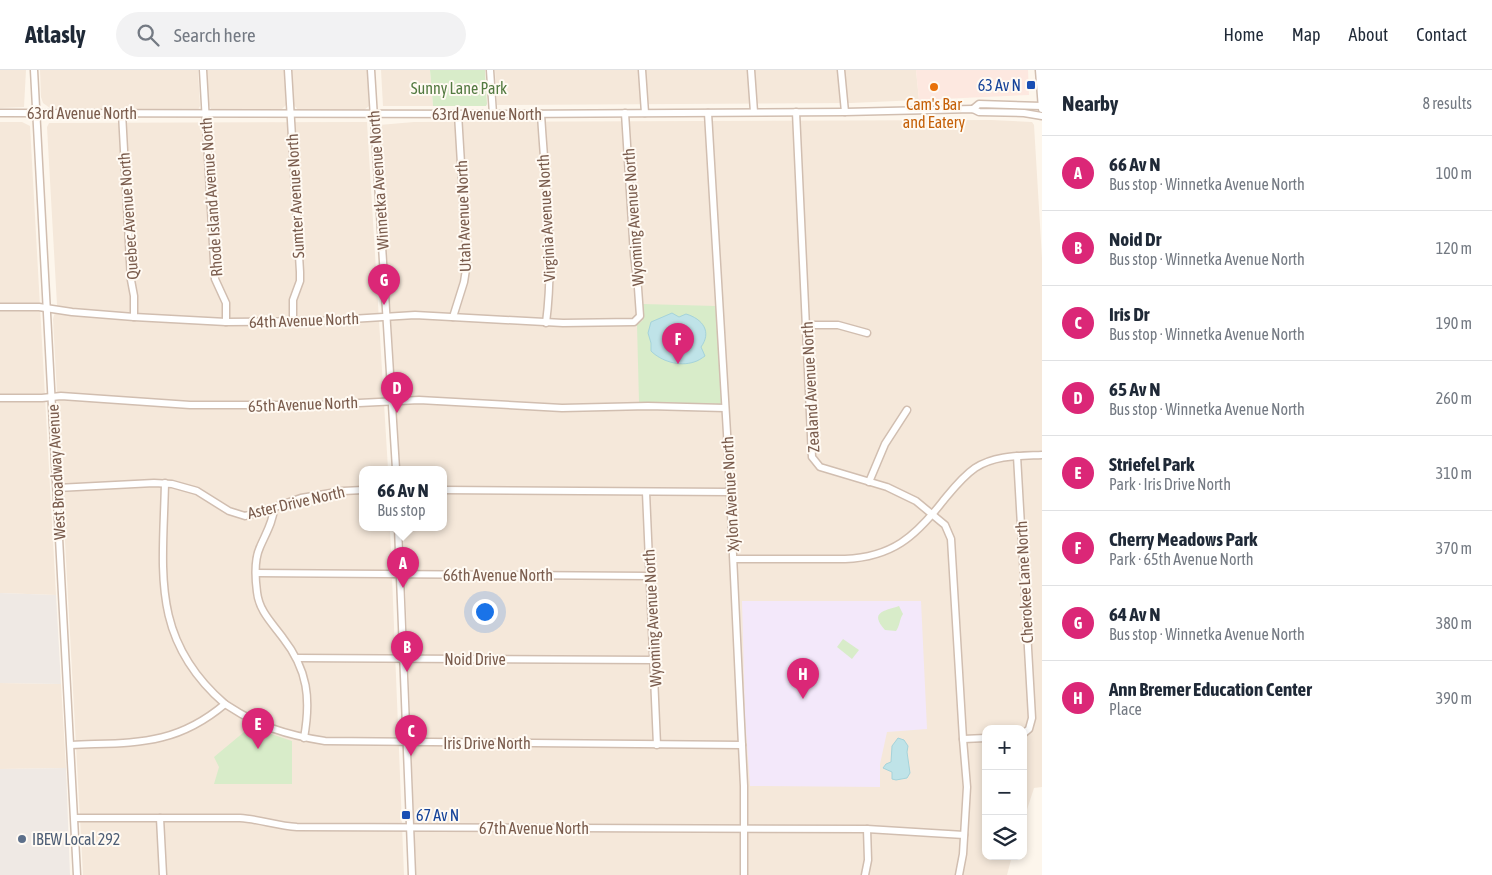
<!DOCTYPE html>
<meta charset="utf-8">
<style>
body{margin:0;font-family:"Asap Condensed",sans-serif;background:#f2f2f3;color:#1f2937}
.controls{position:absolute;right:15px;bottom:15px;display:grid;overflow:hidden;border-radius:10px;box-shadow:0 2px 8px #0003}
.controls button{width:45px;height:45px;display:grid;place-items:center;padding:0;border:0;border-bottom:1px solid #e0e1e3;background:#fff;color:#1f2937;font:25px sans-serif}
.you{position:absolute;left:484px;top:541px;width:18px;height:18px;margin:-12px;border:4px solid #fff;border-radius:50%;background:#1a73e8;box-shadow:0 0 0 8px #1a73e833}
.badge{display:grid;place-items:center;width:32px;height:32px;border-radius:50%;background:#db2777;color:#fff;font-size:16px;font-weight:700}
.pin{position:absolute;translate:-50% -41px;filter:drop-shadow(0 1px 2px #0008)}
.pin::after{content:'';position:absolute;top:26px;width:18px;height:15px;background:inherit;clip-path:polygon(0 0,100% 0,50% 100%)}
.popup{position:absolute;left:359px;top:396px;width:88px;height:65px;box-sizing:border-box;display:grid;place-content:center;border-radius:10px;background:#fff;filter:drop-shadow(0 1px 4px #0005);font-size:16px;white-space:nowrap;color:#747a83}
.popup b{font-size:19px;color:#1f2937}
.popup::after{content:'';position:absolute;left:50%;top:100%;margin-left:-10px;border:10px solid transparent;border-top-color:#fff}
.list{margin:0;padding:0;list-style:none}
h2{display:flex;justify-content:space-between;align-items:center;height:65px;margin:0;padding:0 20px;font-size:21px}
h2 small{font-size:16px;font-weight:400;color:#747a83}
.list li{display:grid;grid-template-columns:32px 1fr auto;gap:15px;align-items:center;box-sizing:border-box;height:75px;padding:0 20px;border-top:1px solid #e0e1e3}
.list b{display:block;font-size:19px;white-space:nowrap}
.list p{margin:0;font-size:16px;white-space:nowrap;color:#747a83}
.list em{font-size:16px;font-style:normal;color:#747a83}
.icon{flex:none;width:28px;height:28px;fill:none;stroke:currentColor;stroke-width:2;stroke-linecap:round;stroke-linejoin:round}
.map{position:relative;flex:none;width:1042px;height:805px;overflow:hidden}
header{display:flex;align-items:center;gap:30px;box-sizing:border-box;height:70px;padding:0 25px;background:#fff;border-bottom:1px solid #e0e1e3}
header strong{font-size:24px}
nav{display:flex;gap:28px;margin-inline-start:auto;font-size:18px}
.search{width:350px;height:45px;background:#f2f2f3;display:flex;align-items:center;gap:12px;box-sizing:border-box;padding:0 18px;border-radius:28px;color:#747a83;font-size:19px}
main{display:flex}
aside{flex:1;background:#fff}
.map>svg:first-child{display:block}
.residential{fill:#f5e8da}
.commercial{fill:#fde8e0}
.industrial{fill:#efe9e4}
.education{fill:#f3e8fa}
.green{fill:#d8ecc9}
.water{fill:#bfe3e8;stroke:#a5d3da}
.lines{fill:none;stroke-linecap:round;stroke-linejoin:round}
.minor-casing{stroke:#d1beb0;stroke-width:9}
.minor{stroke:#fff;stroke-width:6}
.transit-dot{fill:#1a4fb4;stroke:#fffaf3;stroke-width:2}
.food-dot{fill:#e8710a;stroke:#fffaf3;stroke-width:2}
.service-dot{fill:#5c6f8a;stroke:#fffaf3;stroke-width:2}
.labels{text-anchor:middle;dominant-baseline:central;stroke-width:4;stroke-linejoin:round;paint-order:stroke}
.transit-label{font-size:16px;fill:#164399;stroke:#fffaf3;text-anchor:end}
.park-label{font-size:16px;fill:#537a41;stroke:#fffaf3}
.food-label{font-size:16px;fill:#c56008;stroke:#fffaf3}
.street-label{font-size:16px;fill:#7a5c4d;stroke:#fffaf3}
.service-label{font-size:16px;fill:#4e5e75;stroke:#fffaf3;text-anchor:start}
</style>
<header>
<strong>Atlasly</strong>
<div class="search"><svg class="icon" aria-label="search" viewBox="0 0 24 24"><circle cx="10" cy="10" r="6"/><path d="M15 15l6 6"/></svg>Search here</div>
<nav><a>Home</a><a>Map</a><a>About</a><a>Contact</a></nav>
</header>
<main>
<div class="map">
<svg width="1042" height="805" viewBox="0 0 1042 805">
<rect width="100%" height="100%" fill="#fdf6ec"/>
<g class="residential">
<polygon points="0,0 26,0 24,37 0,38"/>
<polygon points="40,0 198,0 200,36 198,40 195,40 50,38 43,33 41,27"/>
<polygon points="207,0 284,0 286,35 281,40 211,39 209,35"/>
<polygon points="292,0 367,0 369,36 364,40 299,41 294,35"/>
<polygon points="381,0 430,0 433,36 383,36"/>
<polygon points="495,0 916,0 919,30 851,33 497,35"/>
<polygon points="991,50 1032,52 1034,55 1042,188 1042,717 1034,718 1023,752 1023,659 986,659 986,786 1012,786 1007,805 416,805 403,457 443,457 443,399 400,399 379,55 414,52"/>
<polygon points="0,52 22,52 30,56 56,525 0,523"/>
<polygon points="367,52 388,399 363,399 363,457 390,457 404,805 83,805 53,249 57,235 47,57 49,53"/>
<polygon points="0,613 61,614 66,698 0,699"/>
</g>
<polygon class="commercial" points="916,0 1028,0 1029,25 919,30"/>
<g class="industrial">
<polygon points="0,523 56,525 61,614 0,613"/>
<polygon points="66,698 70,805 0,805 0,699"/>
</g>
<polygon class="education" points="742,531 921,531 927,659 887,662 880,694 880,717 750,716 745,647"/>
<g class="green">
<polygon points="430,0 485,0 487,34 486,36 433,36"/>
<polygon points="643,234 716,236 722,334 639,332 637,255 643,250"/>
<path d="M899 536 903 544C899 550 900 556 896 561L885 560C869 542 884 541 899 536Z"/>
<polygon points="843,569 859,580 852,589 837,577"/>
<polygon points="250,657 292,671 292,714 214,714 219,697 214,687"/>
</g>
<g class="water">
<path d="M672 243 679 247 686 244C703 249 712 262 701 277L705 286C702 288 698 291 694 292 679 297 661 291 651 281V273L648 263 651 252Z"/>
<polygon points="898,668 904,670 908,676 907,682 910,703 907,708 896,710 892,709 892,702 883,698 886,694 891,692 892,676"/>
</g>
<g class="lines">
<defs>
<g id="minor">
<polyline points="34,0 77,805"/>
<polyline points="203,0 215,209 226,233 226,252"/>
<polyline points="288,0 300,202 300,211 293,230 293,251"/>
<polyline points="371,0 396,399"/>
<polyline points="490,0 493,44"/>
<polyline points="642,0 645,43"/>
<polyline points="751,0 754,42"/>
<polyline points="841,0 845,42"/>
<polyline points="1039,0 1042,39"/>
<polyline points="973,39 979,34 1042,36"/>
<polyline points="796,42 812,387 820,397 887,417 916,431 945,455 951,469 963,669 967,717 963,784 959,805"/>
<polyline points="0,43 493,44 845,42 973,39 979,42 1024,43 1042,46"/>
<polyline points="122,43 131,210 134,226 134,247"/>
<polyline points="708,43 728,380 742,675 744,716 744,805"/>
<path d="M541 44C545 113 555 184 546 253"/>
<polyline points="0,237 39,237 72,242 134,247 226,252 319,251 415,245 563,253 634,252 640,246 638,218 634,185 625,43"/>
<polyline points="453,247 464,212 467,193 458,44"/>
<polyline points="806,255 838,255 867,263"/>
<polyline points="0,328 42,328 61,326 190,335 319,335 419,330 562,338 648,336 725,338"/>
<polyline points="1017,386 1032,648 1029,659 1023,664"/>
<polyline points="869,412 885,374 907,340"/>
<path d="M165 413C163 502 150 569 225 634"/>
<polyline points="57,418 154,413 172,414 197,421 229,441 245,446 261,442 301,428 343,421 363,420"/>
<polyline points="443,420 730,422"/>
<polyline points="646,422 657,675"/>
<path d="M274 438C273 452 266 463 260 477 254 490 255 507 257 522 259 541 272 553 283 568 308 600 311 629 304 668"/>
<polyline points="398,457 412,805"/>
<path d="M734 489H845C892 487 915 467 943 431 953 419 962 407 975 398 995 385 1019 386 1042 385"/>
<polyline points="256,503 650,506"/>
<polyline points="297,588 654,590"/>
<polyline points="963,669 986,668"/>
<path d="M71 675C133 672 174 677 225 634 258 656 286 665 325 671L742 675"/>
<path d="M75 748H240C259 749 277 756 297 757L867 759 964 765"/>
<polyline points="160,748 163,805"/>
<polyline points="865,805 868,790 867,759"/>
</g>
</defs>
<use href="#minor" class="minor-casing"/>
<use href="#minor" class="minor"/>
</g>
<g class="transit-dot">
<rect x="1026" y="10" width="10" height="10" rx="2.5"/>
<rect x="401" y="740" width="10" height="10" rx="2.5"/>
</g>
<circle class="food-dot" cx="934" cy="17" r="5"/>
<circle class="service-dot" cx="22" cy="769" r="5"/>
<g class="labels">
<g class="transit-label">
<text x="1021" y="15">63 Av N</text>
<text x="416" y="745" text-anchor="start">67 Av N</text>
</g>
<g class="park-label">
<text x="459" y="18">Sunny Lane Park</text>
</g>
<g class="food-label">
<text x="934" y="34">Cam's Bar<tspan x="934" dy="18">and Eatery</tspan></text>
</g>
<g class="street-label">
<text x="82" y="43">63rd Avenue North</text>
<text x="487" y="44">63rd Avenue North</text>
<text transform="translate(378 110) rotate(-94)">Winnetka Avenue North</text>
<text transform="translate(295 126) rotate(-93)">Sumter Avenue North</text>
<text transform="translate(211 127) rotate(-94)">Rhode Island Avenue North</text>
<text transform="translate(128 146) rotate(-94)">Quebec Avenue North</text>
<text transform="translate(463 146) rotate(-92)">Utah Avenue North</text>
<text transform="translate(633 147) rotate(-94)">Wyoming Avenue North</text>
<text transform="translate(546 148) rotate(-93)">Virginia Avenue North</text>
<text transform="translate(304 250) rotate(-2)">64th Avenue North</text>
<text transform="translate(810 317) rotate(-93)">Zealand Avenue North</text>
<text transform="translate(303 334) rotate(-2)">65th Avenue North</text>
<text transform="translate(56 402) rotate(-93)">West Broadway Avenue</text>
<text transform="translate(730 424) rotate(-93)">Xylon Avenue North</text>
<text transform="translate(296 432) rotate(-13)">Aster Drive North</text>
<text x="498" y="505">66th Avenue North</text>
<text transform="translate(1024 512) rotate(-93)">Cherokee Lane North</text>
<text transform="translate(652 548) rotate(-93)">Wyoming Avenue North</text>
<text x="475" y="589">Noid Drive</text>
<text x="487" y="673">Iris Drive North</text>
<text x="534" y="758">67th Avenue North</text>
</g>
<g class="service-label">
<text x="32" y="769">IBEW Local 292</text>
</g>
</g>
</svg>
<div class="controls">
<button>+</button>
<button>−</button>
<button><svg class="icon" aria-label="layers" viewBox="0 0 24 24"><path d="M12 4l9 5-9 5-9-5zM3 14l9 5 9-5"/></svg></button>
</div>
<div class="you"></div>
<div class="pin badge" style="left:403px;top:518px">A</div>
<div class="popup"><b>66 Av N</b>Bus stop</div>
<div class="pin badge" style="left:407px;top:602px">B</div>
<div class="pin badge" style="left:411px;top:686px">C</div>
<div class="pin badge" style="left:397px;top:343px">D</div>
<div class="pin badge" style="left:258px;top:679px">E</div>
<div class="pin badge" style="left:678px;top:294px">F</div>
<div class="pin badge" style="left:384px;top:235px">G</div>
<div class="pin badge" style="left:803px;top:629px">H</div>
</div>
<aside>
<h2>Nearby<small>8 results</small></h2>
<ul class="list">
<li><span class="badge">A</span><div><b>66 Av N</b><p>Bus stop · Winnetka Avenue North</p></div><em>100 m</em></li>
<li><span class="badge">B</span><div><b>Noid Dr</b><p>Bus stop · Winnetka Avenue North</p></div><em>120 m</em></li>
<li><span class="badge">C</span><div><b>Iris Dr</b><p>Bus stop · Winnetka Avenue North</p></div><em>190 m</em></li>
<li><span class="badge">D</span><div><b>65 Av N</b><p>Bus stop · Winnetka Avenue North</p></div><em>260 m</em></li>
<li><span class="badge">E</span><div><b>Striefel Park</b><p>Park · Iris Drive North</p></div><em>310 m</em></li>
<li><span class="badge">F</span><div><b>Cherry Meadows Park</b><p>Park · 65th Avenue North</p></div><em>370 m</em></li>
<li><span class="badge">G</span><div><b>64 Av N</b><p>Bus stop · Winnetka Avenue North</p></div><em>380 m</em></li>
<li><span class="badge">H</span><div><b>Ann Bremer Education Center</b><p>Place</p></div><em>390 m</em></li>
</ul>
</aside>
</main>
